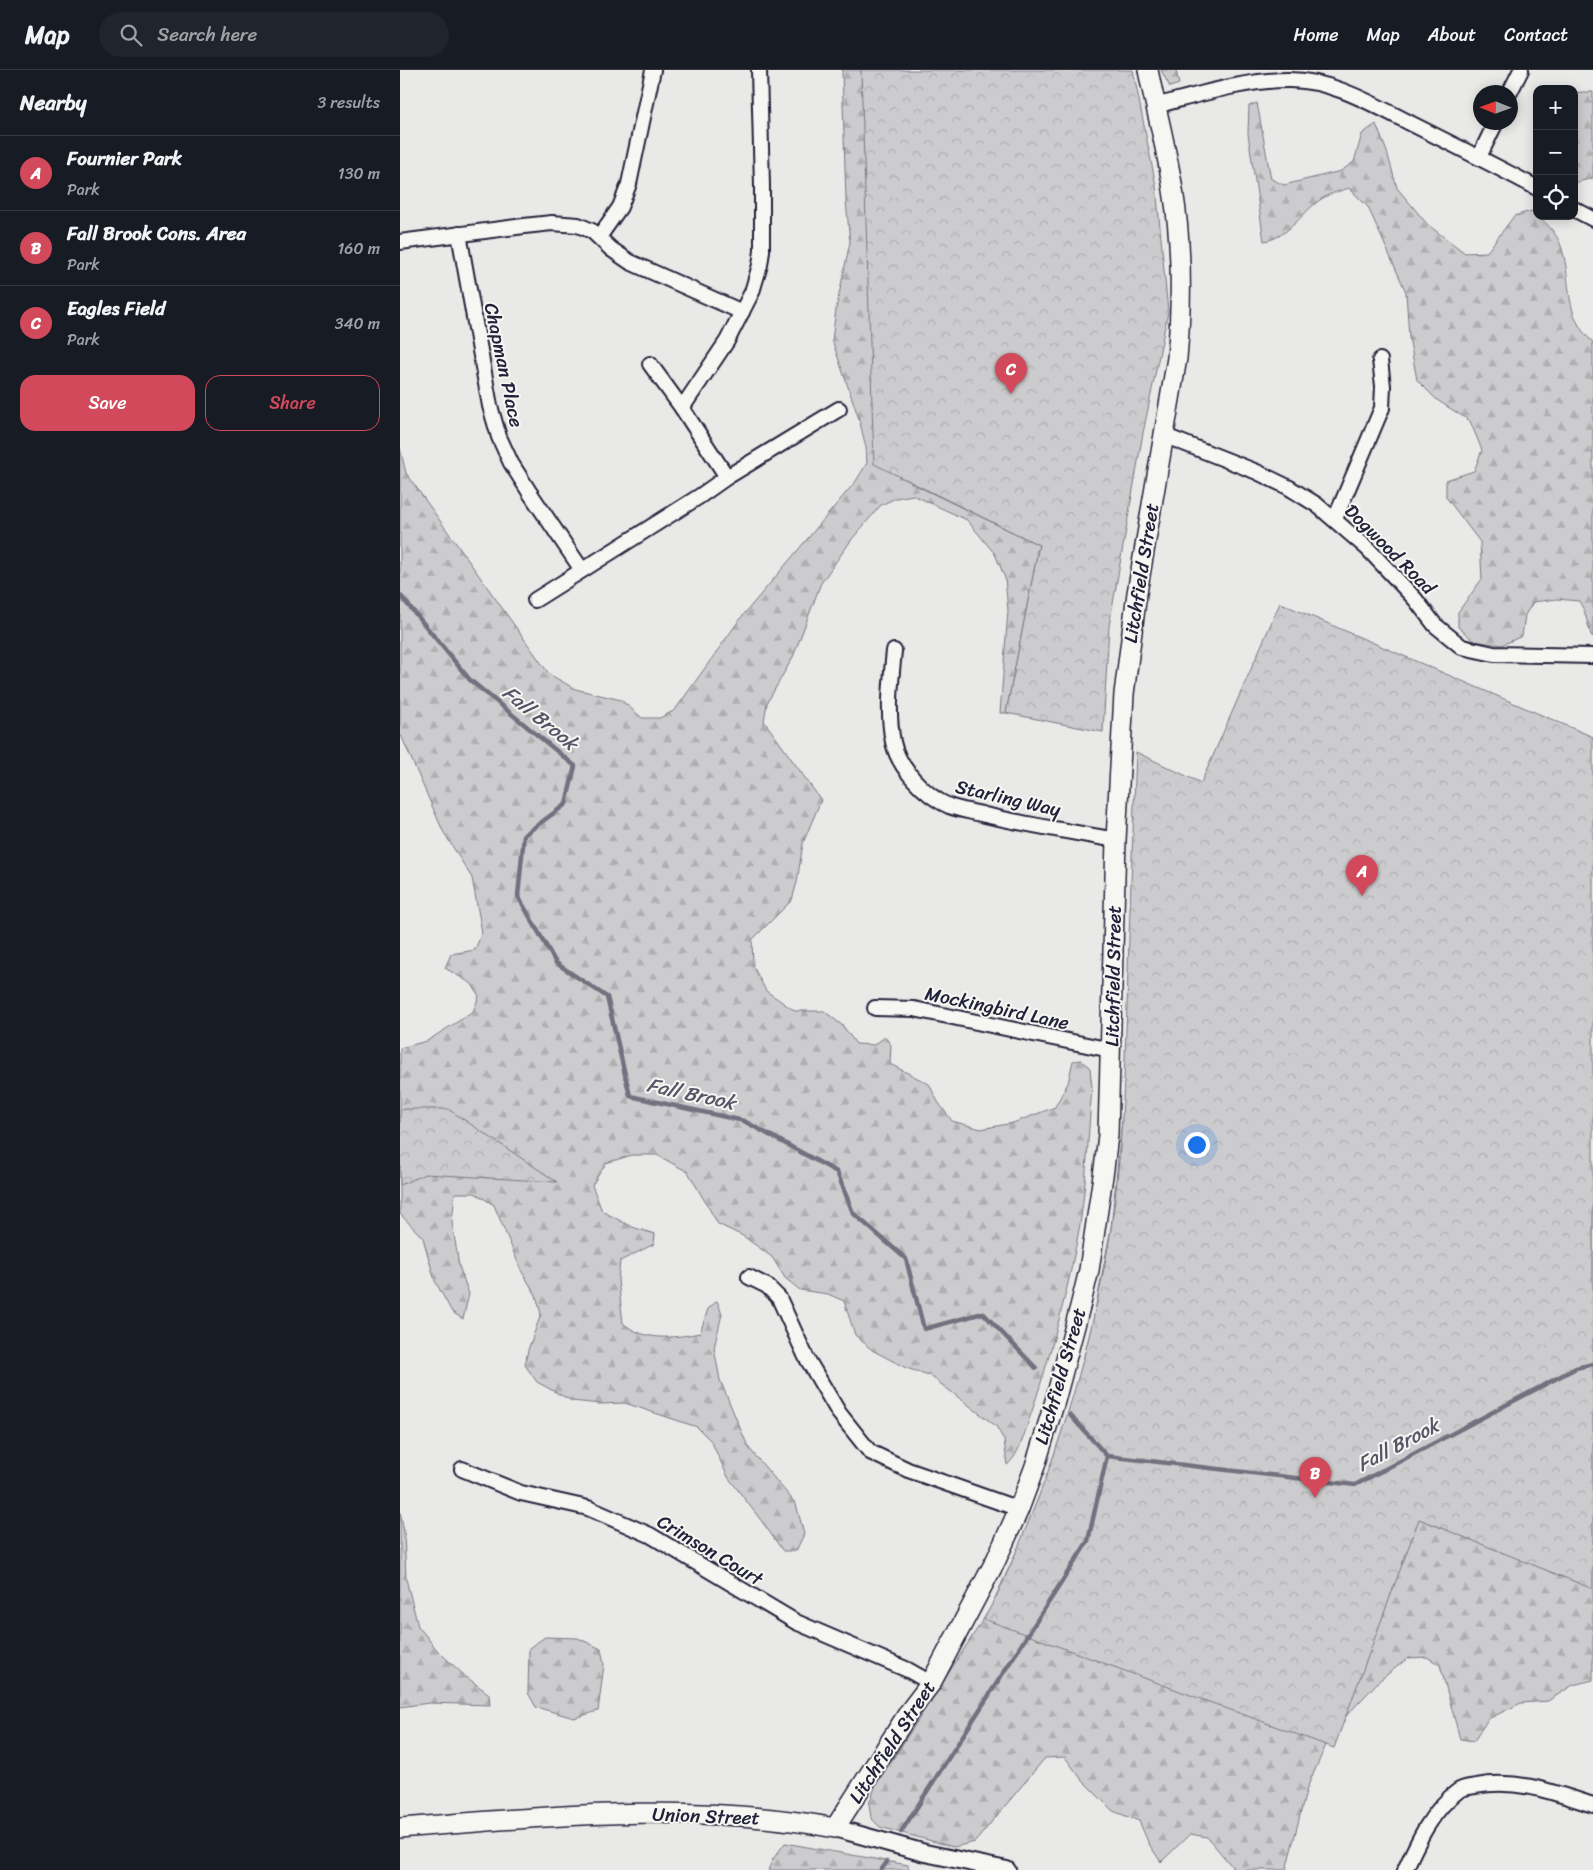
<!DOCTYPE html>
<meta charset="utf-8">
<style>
body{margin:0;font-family:Sriracha,sans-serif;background:#20242c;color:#f1f3f6}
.controls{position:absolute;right:15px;top:15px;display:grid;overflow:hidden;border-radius:10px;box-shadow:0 2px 12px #0003}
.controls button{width:45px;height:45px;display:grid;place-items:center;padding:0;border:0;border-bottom:1px solid #363941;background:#171b24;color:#f1f3f6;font:25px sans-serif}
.compass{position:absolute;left:1073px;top:15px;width:45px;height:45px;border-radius:50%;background:#171b24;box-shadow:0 2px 12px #0003;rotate:271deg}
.you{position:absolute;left:796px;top:1074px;width:18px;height:18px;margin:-12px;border:4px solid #fff;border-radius:50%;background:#1a73e8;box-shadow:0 0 0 8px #1a73e833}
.badge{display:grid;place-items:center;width:32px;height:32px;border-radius:50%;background:#d1495b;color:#fff;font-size:16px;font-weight:700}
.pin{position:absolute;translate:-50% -41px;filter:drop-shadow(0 1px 2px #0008)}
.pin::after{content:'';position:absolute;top:26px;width:18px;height:15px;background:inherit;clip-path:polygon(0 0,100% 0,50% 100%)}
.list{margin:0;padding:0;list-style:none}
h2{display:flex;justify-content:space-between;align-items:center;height:65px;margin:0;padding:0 20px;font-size:21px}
h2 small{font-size:16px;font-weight:400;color:#9ea1a6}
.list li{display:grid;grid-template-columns:32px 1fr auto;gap:15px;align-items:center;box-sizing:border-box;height:75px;padding:0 20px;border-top:1px solid #363941}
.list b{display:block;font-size:19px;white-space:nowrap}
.list p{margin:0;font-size:16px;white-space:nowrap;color:#9ea1a6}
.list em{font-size:16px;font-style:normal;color:#9ea1a6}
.actions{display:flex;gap:10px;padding:15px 20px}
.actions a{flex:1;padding:11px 0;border:1px solid #d1495b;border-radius:15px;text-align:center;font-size:18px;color:#d1495b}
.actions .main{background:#d1495b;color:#fff}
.icon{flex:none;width:28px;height:28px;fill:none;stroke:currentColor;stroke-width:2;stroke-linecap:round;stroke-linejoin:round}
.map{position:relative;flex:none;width:1193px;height:1800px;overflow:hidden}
header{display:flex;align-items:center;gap:30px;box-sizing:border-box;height:70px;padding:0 25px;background:#171b24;border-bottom:1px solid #363941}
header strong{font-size:24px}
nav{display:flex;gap:28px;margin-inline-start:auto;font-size:18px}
.search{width:350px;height:45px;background:#20242c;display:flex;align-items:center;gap:12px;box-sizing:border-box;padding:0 18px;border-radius:28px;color:#9ea1a6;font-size:19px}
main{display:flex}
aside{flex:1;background:#171b24}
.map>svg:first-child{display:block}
.forest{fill:url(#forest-firs);stroke:#777784}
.park{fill:url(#park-crowns);stroke:#777784}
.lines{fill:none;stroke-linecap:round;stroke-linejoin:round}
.stream{stroke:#71717f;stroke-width:4.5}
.minor-casing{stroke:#22223b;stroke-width:18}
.tertiary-casing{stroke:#22223b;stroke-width:20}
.secondary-casing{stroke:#22223b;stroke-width:22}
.minor{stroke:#f6f6f2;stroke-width:14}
.tertiary{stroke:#f6f6f2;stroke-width:16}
.secondary{stroke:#f6f6f2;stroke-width:19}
.labels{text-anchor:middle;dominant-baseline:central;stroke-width:4;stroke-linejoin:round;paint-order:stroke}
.street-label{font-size:19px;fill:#22223b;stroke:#f6f6f2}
.water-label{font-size:20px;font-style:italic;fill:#565668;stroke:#f6f6f2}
</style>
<header>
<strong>Map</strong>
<div class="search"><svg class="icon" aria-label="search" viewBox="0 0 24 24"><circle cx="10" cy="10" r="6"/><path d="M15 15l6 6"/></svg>Search here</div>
<nav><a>Home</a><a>Map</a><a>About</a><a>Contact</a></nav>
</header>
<main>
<aside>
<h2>Nearby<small>3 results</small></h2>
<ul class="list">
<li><span class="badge">A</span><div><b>Fournier Park</b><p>Park</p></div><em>130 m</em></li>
<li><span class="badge">B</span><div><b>Fall Brook Cons. Area</b><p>Park</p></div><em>160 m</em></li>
<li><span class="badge">C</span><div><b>Eagles Field</b><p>Park</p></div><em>340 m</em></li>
</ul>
<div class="actions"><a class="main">Save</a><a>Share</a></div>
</aside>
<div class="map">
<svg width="1193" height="1800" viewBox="0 0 1193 1800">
<defs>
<pattern id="forest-firs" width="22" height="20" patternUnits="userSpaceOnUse" patternTransform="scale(1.25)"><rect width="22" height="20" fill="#ccccce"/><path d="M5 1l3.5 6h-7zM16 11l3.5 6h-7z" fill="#afafb2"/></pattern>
<pattern id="park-crowns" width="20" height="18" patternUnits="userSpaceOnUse" patternTransform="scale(1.25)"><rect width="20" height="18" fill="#ccccce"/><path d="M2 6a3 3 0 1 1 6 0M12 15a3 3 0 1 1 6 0" fill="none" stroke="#afafb2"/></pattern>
</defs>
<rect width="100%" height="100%" fill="#e9e9e7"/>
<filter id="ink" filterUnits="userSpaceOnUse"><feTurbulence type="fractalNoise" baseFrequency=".02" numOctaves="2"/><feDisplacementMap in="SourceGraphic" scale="10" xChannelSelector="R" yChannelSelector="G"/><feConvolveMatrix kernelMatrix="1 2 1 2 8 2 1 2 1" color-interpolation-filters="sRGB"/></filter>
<g filter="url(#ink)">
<g class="forest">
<path d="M442 0H461L511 413 639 475 606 643H600L608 541 605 508 595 484 567 450 513 425 496 428 481 435 452 469 421 513 393 587 367 633 364 651 421 730 403 773 397 812 392 830 352 870 353 896 366 921 395 941H424L443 956 456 974 474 975 485 967 491 975 490 994 529 1014 538 1032 552 1051 581 1059 613 1053 655 1037 668 1013 673 991 681 990 690 998 692 1018C688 1063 687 1109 680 1154 669 1217 652 1280 632 1341 626 1357 620 1385 607 1395L604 1370 596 1356 529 1305 506 1298 472 1280 455 1265 444 1231 428 1224 400 1220 385 1208 372 1187 343 1166 318 1154 288 1102 257 1085H232L206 1093 192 1115 202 1141 232 1157 255 1164 254 1174 220 1191 218 1210 223 1253C245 1272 273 1268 300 1263L308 1239 317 1231 322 1244 314 1278 320 1310 348 1377 396 1434 404 1464 396 1481H383L366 1457 328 1407 311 1371 297 1357 225 1333 200 1334 172 1331 137 1312 125 1295 128 1280 141 1244 136 1225 122 1202 94 1135 75 1123H55L52 1152 59 1196 69 1224 63 1249 52 1242 35 1211 23 1168 0 1144V978L27 971 73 942 79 926 72 914 45 898 51 884 75 880 82 862 72 808 43 761 0 663V378L6 403 149 604 175 619 221 630 242 648H260L275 640 340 549 456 411 467 393 466 377 459 349 432 270 436 239 450 172 446 131Z"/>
<polygon points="761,0 776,0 779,14 770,17"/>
<polygon points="1182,22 1193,22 1193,108 1174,113 1174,23"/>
<path d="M857 33 871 109 884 115 941 101 954 92 962 64 976 54 987 82 997 118 1028 155 1065 183 1087 182 1114 146 1131 141C1144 151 1157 161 1162 179 1172 211 1163 247 1193 272V567L1191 565 1184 540 1179 531 1157 529 1133 532 1125 545 1122 566 1102 575 1074 571 1058 557V542L1082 509 1080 472 1046 427V410L1074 401 1082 380 1070 351 1037 330 1017 310 1009 267 1006 222 968 137 949 118C941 121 930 123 923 128 903 140 889 168 864 171L848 64 849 36Z"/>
<polygon points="723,1041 1193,1110 1193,1610 1173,1615 1148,1631 1121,1633 1088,1649 1074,1671 1060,1669 1040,1595 1027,1587 1008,1588 979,1611 947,1645 926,1675 907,1718 886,1800 835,1800 807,1767 790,1764 761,1792 749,1774 739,1751 713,1741 682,1710 665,1687 645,1688 575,1772 554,1777 480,1757 471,1748 469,1734 476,1715 590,1539 620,1474 647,1406 674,1326 693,1251 711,1158"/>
<polygon points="0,1441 4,1462 6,1509 18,1556 38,1581 65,1606 89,1624 90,1635 29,1633 0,1637"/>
<polygon points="145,1567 178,1568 201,1579 204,1594 198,1641 174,1648 136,1637 128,1623 129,1578"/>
<polygon points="385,1773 508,1795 509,1800 368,1800 373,1789"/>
</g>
<g class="park">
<polygon points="461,0 733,0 756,116 768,242 743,363 709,556 703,662 606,643 639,475 474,394"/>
<path d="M880 533 1193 667V1519L1019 1449 934 1678 584 1549C605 1512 621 1470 637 1431 671 1343 696 1252 711 1159 722 1086 724 1011 727 937 729 852 733 767 736 682L801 713Z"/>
<polygon points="0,1039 48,1039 157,1112 25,1104 0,1115"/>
</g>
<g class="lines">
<g class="stream">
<polyline points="0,525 70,610 175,696 166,734 124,765 118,826 156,893 207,927 230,1026 344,1051 437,1102 453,1143 506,1189 524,1259 583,1243 636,1298"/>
<polyline points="670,1345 707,1386 955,1415 1176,1298 1193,1294"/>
<polyline points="501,1762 688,1471 707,1386"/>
<polyline points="481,1800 487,1792"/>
</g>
<defs>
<g id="minor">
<polyline points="1110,22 1121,0"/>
<path d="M755 36C798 25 844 10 889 10 933 10 974 35 1012 54 1054 75 1096 96 1137 118"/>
<polyline points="1079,87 1096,52"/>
<polyline points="1174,139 1193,149"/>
<polyline points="59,164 90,336 99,367 111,393 130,423 182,500"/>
<polyline points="199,167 220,137 229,114 253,0"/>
<polyline points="0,172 124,156 152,153 178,155 192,161 211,179 230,192 342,242"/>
<polyline points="250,294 282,338 327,407"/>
<polyline points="282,338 327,271 352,222 360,195 362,181 362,116 359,0"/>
<polyline points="763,365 857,402 888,417 917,435 968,479 1015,529 1035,555 1062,577 1094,584 1193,586"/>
<polyline points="935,449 982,338 983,316 980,290"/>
<polyline points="135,530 300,426 327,407 439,339"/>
<path d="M494 581C491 611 487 642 493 672 498 697 525 726 549 736 560 740 574 742 585 745 628 755 672 762 716 770"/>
<polyline points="475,938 514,939 711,980"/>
<polyline points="349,1207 367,1216 379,1228 406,1287 439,1343 470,1382 508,1400 619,1439"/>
<polyline points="62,1399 121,1423 188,1438 250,1465 396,1552 508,1600 531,1613"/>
<path d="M1005 1800C1018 1771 1032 1740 1058 1721 1063 1717 1071 1717 1076 1716 1117 1708 1155 1723 1193 1735"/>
</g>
<polyline id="tertiary" points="435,1758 525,1783 607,1800"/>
<path id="secondary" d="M0 1758C144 1747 292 1731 435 1758L509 1642 531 1613 596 1490 619 1439 635 1396 655 1331 681 1233 689 1200 704 1099 708 1065 716 770 724 624 737 523 777 288C782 233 782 175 773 120 767 80 756 40 748 0"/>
</defs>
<use href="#minor" class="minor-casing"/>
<use href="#tertiary" class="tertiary-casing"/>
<use href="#secondary" class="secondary-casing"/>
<use href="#minor" class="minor"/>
<use href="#tertiary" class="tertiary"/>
<use href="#secondary" class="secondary"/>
</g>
</g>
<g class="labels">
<g class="street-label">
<text transform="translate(104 295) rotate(78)">Chapman Place</text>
<text transform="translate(990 479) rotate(45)">Dogwood Road</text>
<text transform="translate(741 503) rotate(-81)">Litchfield Street</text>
<text transform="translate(608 728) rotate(13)">Starling Way</text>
<text transform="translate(713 906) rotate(-89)">Litchfield Street</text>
<text transform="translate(597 938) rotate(12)">Mockingbird Lane</text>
<text transform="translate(660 1306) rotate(-74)">Litchfield Street</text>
<text transform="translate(310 1480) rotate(31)">Crimson Court</text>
<text transform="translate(492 1672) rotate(-57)">Litchfield Street</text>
<text transform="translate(306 1746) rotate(2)">Union Street</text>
</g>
<g class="water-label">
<text transform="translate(140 648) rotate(39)">Fall Brook</text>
<text transform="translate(291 1024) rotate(12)">Fall Brook</text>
<text transform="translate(998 1375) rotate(-28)">Fall Brook</text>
</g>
</g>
</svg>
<div class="controls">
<button>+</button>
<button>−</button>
<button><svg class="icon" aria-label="locate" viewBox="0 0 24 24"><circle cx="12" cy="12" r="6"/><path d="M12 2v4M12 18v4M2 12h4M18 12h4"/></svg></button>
</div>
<svg class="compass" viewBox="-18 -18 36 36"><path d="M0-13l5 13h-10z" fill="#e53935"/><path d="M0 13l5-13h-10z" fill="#9ea1a6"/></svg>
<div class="you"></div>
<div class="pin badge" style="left:962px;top:826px">A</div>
<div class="pin badge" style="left:915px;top:1428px">B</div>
<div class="pin badge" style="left:611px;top:324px">C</div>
</div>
</main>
